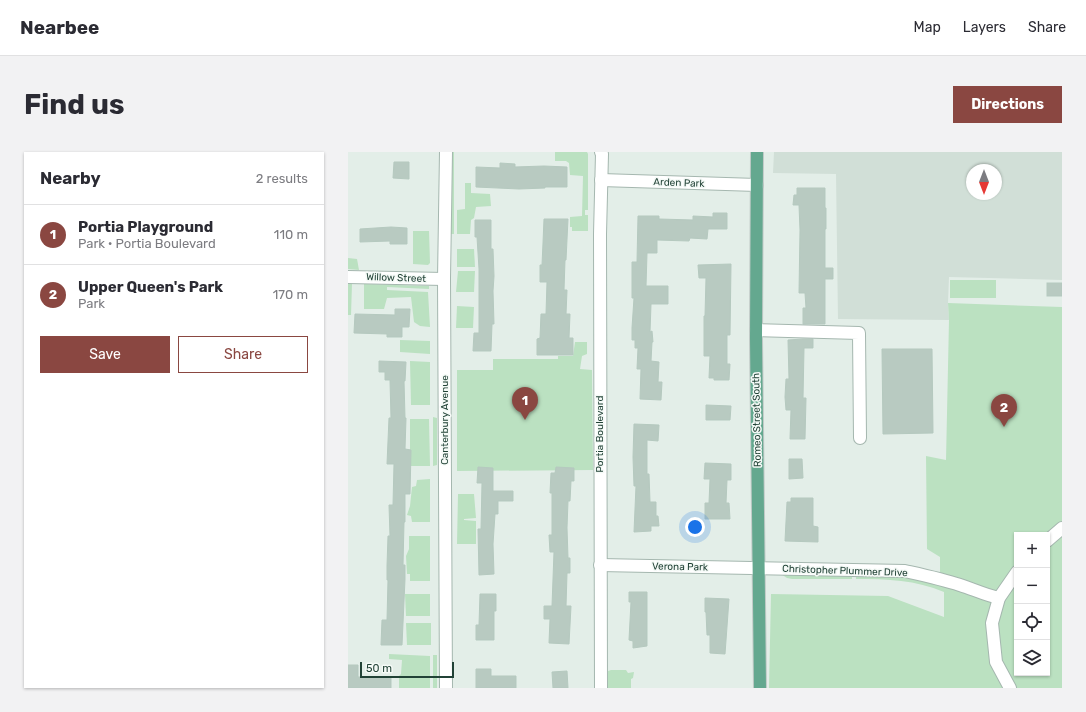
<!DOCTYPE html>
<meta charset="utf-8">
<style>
body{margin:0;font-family:Rubik,sans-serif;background:#f2f2f3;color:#2b2b33}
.controls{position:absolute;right:12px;bottom:12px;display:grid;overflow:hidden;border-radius:0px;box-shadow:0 1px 3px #0004}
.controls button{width:36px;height:36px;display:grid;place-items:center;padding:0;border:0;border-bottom:1px solid #e1e1e2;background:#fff;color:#2b2b33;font:20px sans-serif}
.compass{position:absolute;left:618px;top:12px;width:36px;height:36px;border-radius:50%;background:#fff;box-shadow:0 1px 3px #0004;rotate:180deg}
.scale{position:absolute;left:12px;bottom:10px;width:94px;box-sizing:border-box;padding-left:4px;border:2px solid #214236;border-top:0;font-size:11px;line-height:14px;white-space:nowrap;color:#214236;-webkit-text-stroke:3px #f5faf7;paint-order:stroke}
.you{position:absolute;left:347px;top:375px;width:14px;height:14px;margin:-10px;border:3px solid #fff;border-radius:50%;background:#1a73e8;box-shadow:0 0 0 6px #1a73e833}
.badge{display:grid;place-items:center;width:26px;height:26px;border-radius:50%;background:#8a4741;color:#fff;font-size:13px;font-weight:700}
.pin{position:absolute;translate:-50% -33px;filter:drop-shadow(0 1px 2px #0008)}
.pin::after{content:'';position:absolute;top:21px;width:14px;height:12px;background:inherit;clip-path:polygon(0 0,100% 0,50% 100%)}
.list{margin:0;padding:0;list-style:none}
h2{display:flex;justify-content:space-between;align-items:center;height:52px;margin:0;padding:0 16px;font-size:17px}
h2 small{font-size:13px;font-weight:400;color:#7c7c81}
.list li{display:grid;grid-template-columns:26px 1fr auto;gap:12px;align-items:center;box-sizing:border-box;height:60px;padding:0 16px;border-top:1px solid #e1e1e2}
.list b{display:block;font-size:15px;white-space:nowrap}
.list p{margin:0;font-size:13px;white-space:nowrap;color:#7c7c81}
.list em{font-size:13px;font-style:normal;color:#7c7c81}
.actions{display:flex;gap:8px;padding:12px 16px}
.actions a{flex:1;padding:9px 0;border:1px solid #8a4741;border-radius:0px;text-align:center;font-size:14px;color:#8a4741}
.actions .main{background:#8a4741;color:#fff}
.icon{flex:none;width:22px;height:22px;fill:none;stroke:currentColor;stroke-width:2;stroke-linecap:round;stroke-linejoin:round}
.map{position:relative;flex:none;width:714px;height:536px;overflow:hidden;border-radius:0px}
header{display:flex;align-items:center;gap:24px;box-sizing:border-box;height:56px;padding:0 20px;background:#fff;border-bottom:1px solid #e1e1e2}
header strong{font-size:19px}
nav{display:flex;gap:22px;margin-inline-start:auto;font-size:14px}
.intro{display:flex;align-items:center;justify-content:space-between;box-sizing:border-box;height:96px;padding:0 24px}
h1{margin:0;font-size:28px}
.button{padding:10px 18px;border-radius:0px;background:#8a4741;color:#fff;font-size:14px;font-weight:700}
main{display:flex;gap:24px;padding:0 24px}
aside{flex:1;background:#fff;border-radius:0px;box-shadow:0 1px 3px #0004}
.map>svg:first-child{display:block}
.built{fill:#d1dfd7;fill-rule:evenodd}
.green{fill:#bbe1c1;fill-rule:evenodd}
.building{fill:#b8cac1;stroke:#b5c9bf}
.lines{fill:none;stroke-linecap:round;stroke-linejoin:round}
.minor-casing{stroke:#a5b7af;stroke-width:14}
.major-casing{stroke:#c1cac7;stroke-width:14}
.minor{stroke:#fff;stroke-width:12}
.major{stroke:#64a88f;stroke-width:12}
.labels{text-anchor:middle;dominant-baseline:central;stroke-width:3;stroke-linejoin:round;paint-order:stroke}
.street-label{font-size:10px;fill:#214236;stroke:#f5faf7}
</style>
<header>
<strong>Nearbee</strong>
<nav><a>Map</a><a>Layers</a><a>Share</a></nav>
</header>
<div class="intro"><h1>Find us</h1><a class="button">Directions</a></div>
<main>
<aside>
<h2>Nearby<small>2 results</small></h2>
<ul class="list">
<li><span class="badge">1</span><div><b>Portia Playground</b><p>Park · Portia Boulevard</p></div><em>110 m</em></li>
<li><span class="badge">2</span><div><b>Upper Queen's Park</b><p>Park</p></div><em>170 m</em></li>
</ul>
<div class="actions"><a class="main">Save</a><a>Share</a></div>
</aside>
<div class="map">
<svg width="714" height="536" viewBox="0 0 714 536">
<rect width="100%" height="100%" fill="#e3eee8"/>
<path class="built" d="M426 0H714V128L601 125 600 151 601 168 490 167 488 22 425 21ZM624 18H648V42H624Z"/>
<g class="green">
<polygon points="103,0 106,0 106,82 102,82"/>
<polygon points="207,0 239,0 240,2 240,58 237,58 237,63 240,63 240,79 224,79 224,75 222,75 222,65 234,64 235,24 222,23 221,11 218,9 207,9"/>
<polygon points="117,31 123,31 123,41 142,42 143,54 128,55 126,66 123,68 122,82 109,82 109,58 117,57"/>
<polygon points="65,79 81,79 82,111 80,113 65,112"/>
<polygon points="109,97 126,97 127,115 109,115"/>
<polygon points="0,106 9,107 11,118 0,117"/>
<polygon points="110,119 127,119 126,140 108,140"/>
<rect x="602" y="128" width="46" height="18"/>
<polygon points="0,132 4,132 3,163 0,163"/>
<polygon points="16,132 81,134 81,137 39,135 39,138 80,140 82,175 72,174 66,170 63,145 39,146 36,157 16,157"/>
<path d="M600 151 714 155V536H421L423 442 540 444 596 465V440C568 428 539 427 508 427V421L596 423 592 420V405L579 397 578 304 598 308 601 168ZM669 383H699V521H669Z"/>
<polygon points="109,154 126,155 125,176 108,176"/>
<polygon points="52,188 82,189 82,202 52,200"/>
<polygon points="227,190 239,190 239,202 234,204 232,217 244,218 245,318 109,319 109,218 145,218 145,207 210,207 210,204 225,204"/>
<polygon points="62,209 82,210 82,253 63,253"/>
<polygon points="85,265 89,266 89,313 85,314"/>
<polygon points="62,267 81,267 82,314 62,314"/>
<polygon points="82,327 82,370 64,370 63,364 59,363 62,354 64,335 68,334 69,328"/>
<polygon points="110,342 126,342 128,366 116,367 116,368 128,369 128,392 109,392"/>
<polygon points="61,384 82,384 82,429 62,429 62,422 59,422 58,404 61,397"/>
<polygon points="430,420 504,421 504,427 444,427 439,426"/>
<polygon points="57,442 82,442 82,464 58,464"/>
<polygon points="58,471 83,471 83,493 59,493"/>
<polygon points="41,502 82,504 82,536 51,536 51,524 53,522 54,508 41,507"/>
<rect x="85" y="503" width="4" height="33"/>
<polygon points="263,518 278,518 280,521 286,520 285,526 283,527 283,536 260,536 260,519"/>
</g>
<g class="building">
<polygon points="46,10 61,10 61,27 45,26"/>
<polygon points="152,11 167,12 167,15 196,14 219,15 219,35 197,35 197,36 171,37 128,35 128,15 152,16"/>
<polygon points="449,36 477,36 477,56 478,56 478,77 477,77 477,116 485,116 485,127 477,127 477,172 455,172 455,156 458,156 457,141 451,141 452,78 451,53 445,53 446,43 449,43"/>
<polygon points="365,61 379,61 379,77 360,77 359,87 342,86 341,89 309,88 309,101 299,101 298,134 320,134 320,152 303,152 302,180 304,179 305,190 304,190 303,209 311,210 310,230 314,230 313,248 292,247 293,217 289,217 290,196 287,196 287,188 284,188 284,176 286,146 284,146 284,110 289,110 290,64 311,64 311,67 345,68 345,64 365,65"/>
<polygon points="196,67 220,67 218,108 217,108 216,138 219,138 218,162 222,162 221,186 225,186 225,203 189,203 189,187 192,186 193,162 198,162 199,130 192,130 192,113 194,113 195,91"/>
<polygon points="127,68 143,68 143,97 145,97 146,124 145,139 146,172 144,172 143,199 125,199 126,181 131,181 131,117 129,85 127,85"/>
<polygon points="43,75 59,76 59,92 42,92 42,89 12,90 12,77"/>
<polygon points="383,112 382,183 379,183 379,212 382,212 381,228 366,228 366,226 361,226 362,204 356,204 356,164 357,164 358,126 351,126 350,113"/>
<rect x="699" y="131" width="15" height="13"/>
<polygon points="47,157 62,157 61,175 54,175 54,185 39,185 39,182 6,181 7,162 47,163"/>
<polygon points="455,187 465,187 465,196 456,196 455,246 458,246 457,287 442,287 443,258 438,258 437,245 438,227 441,227 440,188"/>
<polygon points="534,197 584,197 585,281 535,282"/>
<polygon points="31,209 58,210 57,229 56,229 57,266 58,266 57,297 63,298 62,342 57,342 57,370 56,370 55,413 57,413 57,427 54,493 33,493 34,468 39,468 40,428 39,428 39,414 40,384 42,384 41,353 45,353 46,312 39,312 41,266 43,266 42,228 37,228 37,220 31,220"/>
<polygon points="358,253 383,254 382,268 358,268"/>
<polygon points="286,272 311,273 310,289 299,288 299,322 301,322 302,350 308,350 308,364 310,364 311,374 303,374 303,379 286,380 288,334 286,334 285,305"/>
<polygon points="441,307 454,307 455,326 441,327"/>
<polygon points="357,311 383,312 383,328 379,328 378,351 381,351 382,367 357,367 357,351 361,351 362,327 356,327"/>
<polygon points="130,315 145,316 145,339 165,339 165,349 150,349 150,362 147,362 145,392 146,422 131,423 130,377 133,377 134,331 129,331"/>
<polygon points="208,315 226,316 226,329 223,329 222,349 220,349 219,376 220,406 222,406 222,421 219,421 218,454 223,454 221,492 201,491 202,467 196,467 196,454 204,454 206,400 202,400 201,383 204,383 204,341 202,341 203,321 207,321"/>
<polygon points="443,346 465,346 465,374 470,375 470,390 437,389 439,350 443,350"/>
<polygon points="281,440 299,440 299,494 285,496 285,489 281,488 283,450 281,450"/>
<polygon points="132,442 148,442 148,459 146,459 146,488 128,488 128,473 131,473"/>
<polygon points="357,446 381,447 377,502 362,501 362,483 359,483 358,460 357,460"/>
<polygon points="0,513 10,513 10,525 43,525 43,536 0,536"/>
<polygon points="128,517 143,517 143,524 168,524 168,536 128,536"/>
<polygon points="219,519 220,536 205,536 204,520"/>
</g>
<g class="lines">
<defs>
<g id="minor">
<polyline points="253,28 409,33"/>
<polyline points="0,125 96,127"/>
<polyline points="408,178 511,181 512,286"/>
<polyline points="699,389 714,376"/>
<path d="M252 413 557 419C575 423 594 427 612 433 625 437 637 443 651 446"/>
<polyline points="98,536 96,127 98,0"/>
<polyline points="253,536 252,82 254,2 253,0"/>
<polyline points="662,536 648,510 644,471 651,446 669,420"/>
</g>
<polyline id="major" points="409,0 408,186 412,536"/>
</defs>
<use href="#minor" class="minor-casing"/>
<use href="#major" class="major-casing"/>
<use href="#minor" class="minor"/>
<use href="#major" class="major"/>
</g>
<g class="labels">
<g class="street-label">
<text transform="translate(331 31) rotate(2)">Arden Park</text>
<text transform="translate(48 126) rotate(2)">Willow Street</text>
<text transform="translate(97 268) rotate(-90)">Canterbury Avenue</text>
<text transform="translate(409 268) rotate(-91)">Romeo Street South</text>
<text transform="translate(252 282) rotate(-90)">Portia Boulevard</text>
<text transform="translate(332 415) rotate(1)">Verona Park</text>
<text transform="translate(497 419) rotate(2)">Christopher Plummer Drive</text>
</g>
</g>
</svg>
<div class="controls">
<button>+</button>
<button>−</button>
<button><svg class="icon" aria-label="locate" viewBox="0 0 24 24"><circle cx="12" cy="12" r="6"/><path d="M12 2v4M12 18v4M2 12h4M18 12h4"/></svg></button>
<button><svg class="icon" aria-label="layers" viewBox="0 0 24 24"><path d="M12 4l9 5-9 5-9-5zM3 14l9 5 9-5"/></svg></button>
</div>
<svg class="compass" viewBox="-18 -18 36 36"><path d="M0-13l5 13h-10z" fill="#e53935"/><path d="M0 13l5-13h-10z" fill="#7c7c81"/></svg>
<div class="scale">50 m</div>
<div class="you"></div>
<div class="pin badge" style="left:177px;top:268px">1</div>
<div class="pin badge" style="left:656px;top:275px">2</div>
</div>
</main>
